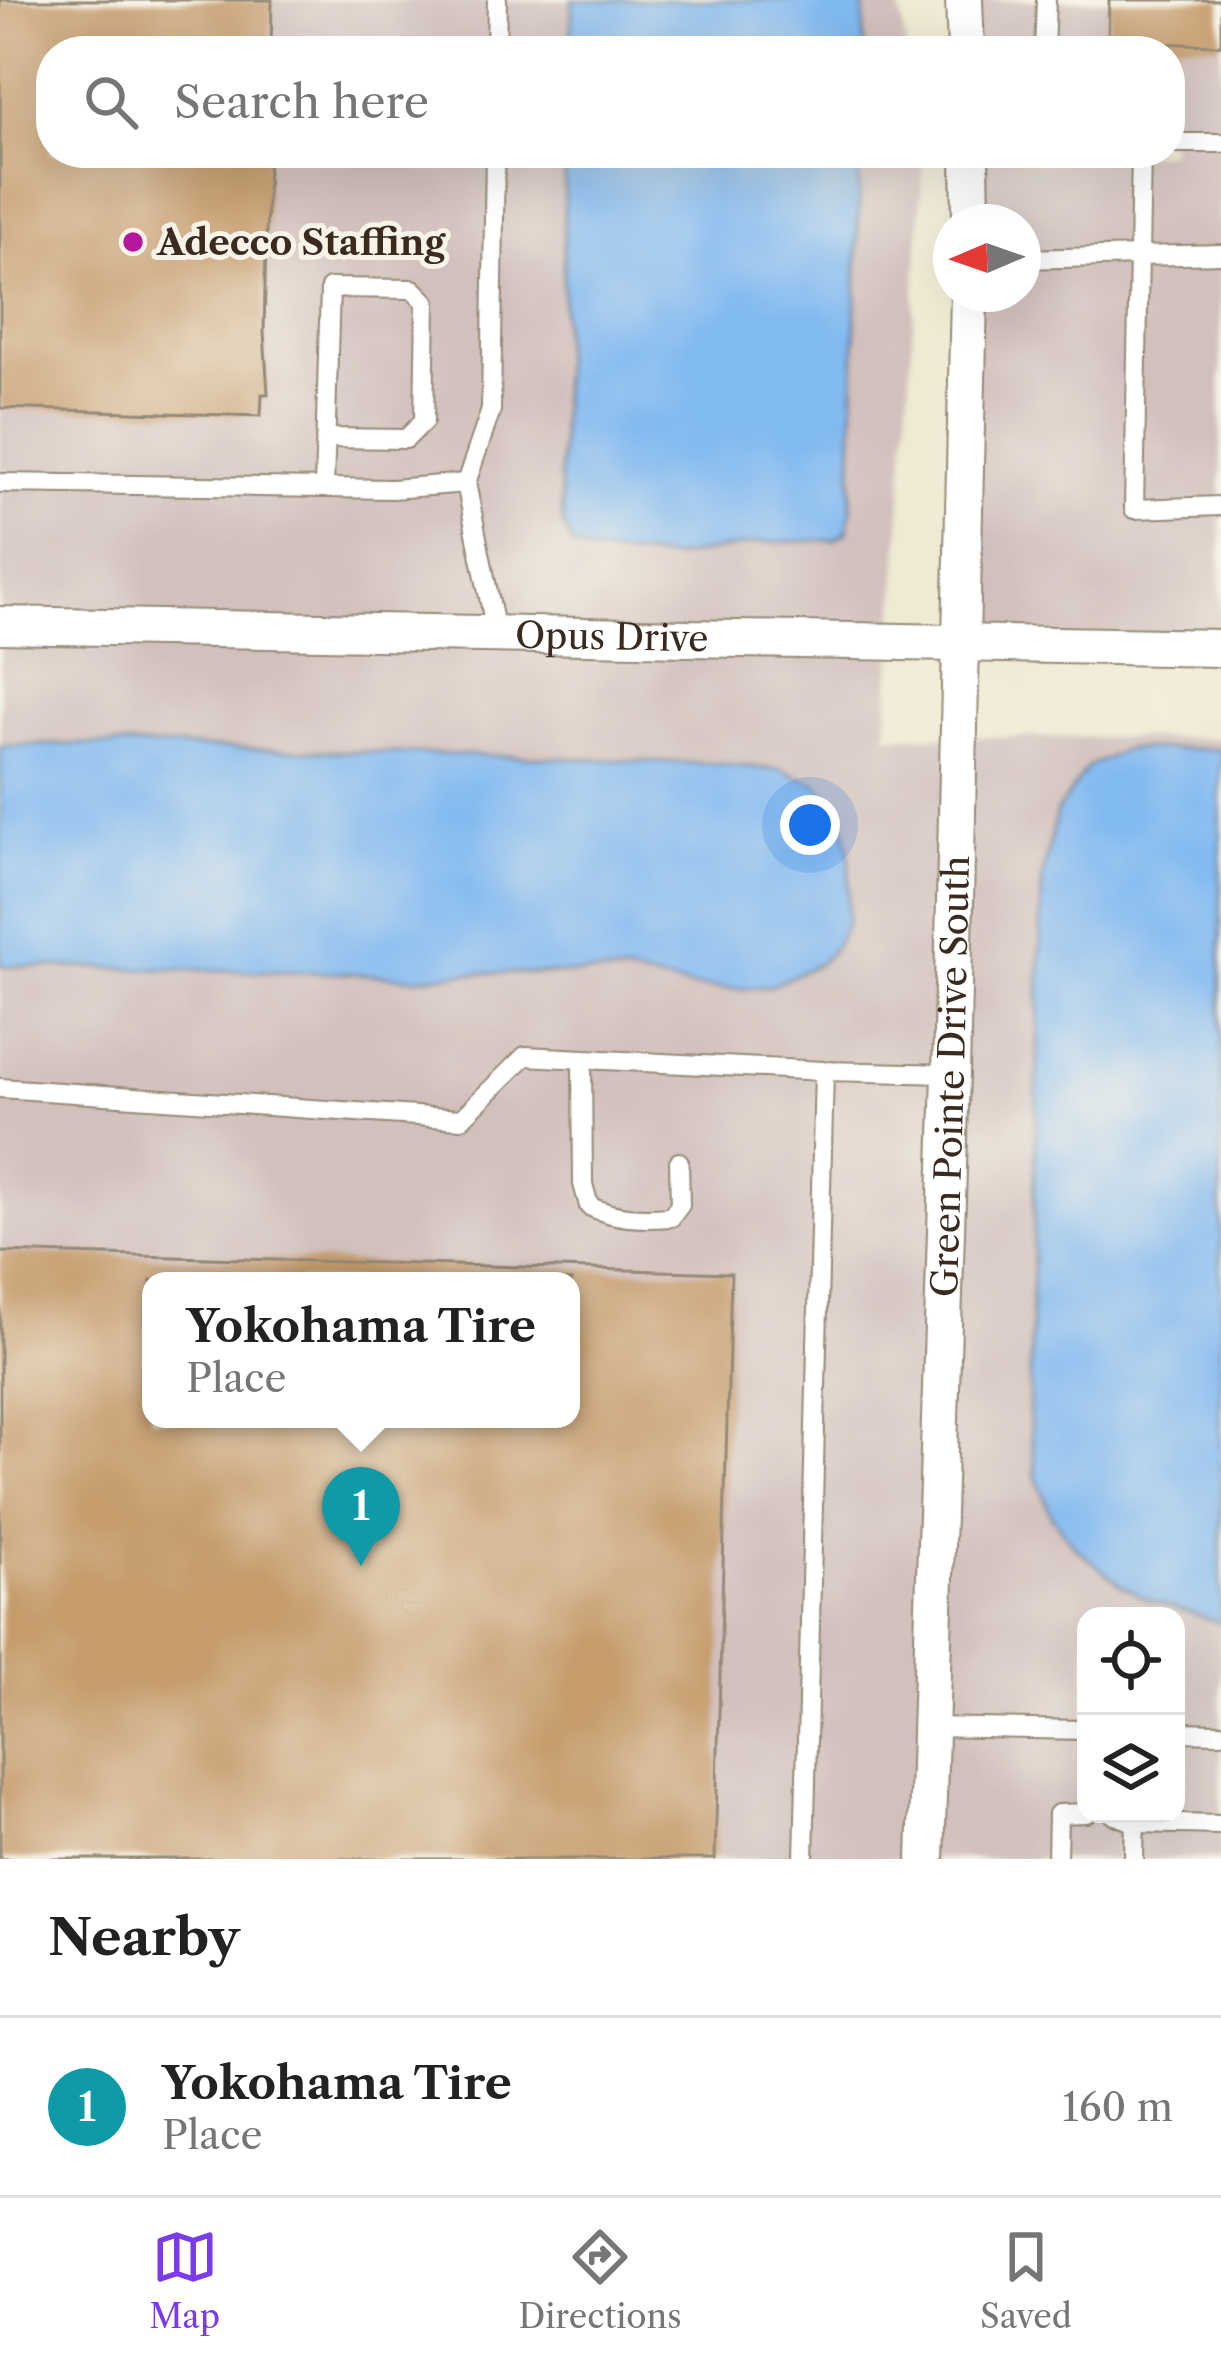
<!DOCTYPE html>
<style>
body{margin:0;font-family:"Libre Caslon Text",serif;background:#f6f6f6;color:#222}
.controls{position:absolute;right:36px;bottom:36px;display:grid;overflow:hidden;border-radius:24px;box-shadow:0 12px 48px #0002}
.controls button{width:108px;height:108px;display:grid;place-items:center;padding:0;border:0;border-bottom:3px solid #e0e0e0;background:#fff;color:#222;font:60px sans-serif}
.compass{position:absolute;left:933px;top:204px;width:108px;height:108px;border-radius:50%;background:#fff;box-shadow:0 12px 48px #0002;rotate:268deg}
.you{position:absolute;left:810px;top:825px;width:42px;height:42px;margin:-30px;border:9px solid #fff;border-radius:50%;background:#1a73e8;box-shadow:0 0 0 18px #1a73e833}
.badge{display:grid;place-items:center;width:78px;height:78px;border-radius:50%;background:#7c3aed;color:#fff;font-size:39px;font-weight:700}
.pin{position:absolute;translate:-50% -99px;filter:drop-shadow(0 3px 6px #0008)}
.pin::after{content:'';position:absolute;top:63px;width:42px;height:36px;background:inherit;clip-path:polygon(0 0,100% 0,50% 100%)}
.popup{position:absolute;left:142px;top:1272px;width:438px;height:156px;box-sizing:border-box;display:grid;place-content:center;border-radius:24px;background:#fff;filter:drop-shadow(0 3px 9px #0005);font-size:39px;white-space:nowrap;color:#767676}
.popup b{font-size:45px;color:#222}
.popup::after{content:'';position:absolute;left:50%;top:100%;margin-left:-24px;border:24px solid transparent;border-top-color:#fff}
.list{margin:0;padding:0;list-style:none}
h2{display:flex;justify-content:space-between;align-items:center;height:156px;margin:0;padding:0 48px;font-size:51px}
h2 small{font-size:39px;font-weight:400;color:#767676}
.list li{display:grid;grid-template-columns:78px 1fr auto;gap:36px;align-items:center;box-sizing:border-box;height:180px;padding:0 48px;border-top:3px solid #e0e0e0}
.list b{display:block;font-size:45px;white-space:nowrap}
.list p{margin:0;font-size:39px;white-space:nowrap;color:#767676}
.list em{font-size:39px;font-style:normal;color:#767676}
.icon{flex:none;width:66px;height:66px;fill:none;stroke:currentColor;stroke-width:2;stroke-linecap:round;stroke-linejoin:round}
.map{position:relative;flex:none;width:1221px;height:1859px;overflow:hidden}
.search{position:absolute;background:#fff;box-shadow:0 12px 48px #0002;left:36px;right:36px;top:36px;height:132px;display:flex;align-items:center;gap:30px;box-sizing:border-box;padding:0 42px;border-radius:48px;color:#767676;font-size:45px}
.sheet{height:336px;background:#fff}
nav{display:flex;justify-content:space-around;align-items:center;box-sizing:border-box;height:168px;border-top:3px solid #e0e0e0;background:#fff;font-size:33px;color:#767676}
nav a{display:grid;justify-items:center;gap:6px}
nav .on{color:#7c3aed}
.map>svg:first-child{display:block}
.industrial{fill:#d1c0bc;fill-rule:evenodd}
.water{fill:#81b9f1;stroke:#5e7288;stroke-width:3}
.building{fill:#c69c6d;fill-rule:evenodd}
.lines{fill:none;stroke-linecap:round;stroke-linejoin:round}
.lane-casing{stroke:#958a78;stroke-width:22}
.street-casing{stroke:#958a78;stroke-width:40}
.lane{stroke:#fff;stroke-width:18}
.street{stroke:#fff;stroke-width:36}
.poi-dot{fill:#b5179e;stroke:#f7f3e8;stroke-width:4.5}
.labels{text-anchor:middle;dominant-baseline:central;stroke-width:10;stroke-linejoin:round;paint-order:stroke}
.poi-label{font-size:36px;font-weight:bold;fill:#3b2a1e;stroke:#f7f3e8;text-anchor:start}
.street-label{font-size:36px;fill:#3b2a1e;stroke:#f7f3e8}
</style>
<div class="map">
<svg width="1221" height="1859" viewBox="0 0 1221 1859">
<rect width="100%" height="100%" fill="#f7f3e8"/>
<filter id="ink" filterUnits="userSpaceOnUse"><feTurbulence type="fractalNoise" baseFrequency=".00833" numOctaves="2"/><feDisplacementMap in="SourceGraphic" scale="24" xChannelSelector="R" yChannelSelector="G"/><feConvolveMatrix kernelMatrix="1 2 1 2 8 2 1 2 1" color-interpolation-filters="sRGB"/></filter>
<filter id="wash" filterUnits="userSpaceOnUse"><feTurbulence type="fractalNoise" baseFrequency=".004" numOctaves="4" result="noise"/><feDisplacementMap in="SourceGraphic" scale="48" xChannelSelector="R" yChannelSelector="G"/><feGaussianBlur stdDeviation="2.7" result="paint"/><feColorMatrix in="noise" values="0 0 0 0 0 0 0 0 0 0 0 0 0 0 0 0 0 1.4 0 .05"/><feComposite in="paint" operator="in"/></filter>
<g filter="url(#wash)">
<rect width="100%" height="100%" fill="#efead3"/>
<g class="industrial">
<path d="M0 0H898L907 51H51V153H924L887 736 1221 738V1859H0ZM151 1281H571V1419H151ZM1086 1616H1176V1814H1086Z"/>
<polygon points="964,0 1221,0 1221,648 958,644 969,294 1023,294 1023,222 971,222 970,153 1170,153 1170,51 966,51"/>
</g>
<g class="water">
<polygon points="572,0 864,0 864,51 571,51"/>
<polygon points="565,153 860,153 851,512 847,532 834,540 758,543 674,558 593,553 574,547 563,523 560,480"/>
<polygon points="83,744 509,756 719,764 782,770 817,784 834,803 845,827 850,861 847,922 835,947 820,963 771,986 744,989 690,987 628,974 465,973 415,978 348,973 0,966 0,746"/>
<polygon points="1127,749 1221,749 1221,1623 1149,1600 1122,1586 1077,1549 1052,1517 1036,1477 1029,1415 1042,878 1057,811 1088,767"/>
</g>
<g id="blocks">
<g class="building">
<polygon points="0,0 272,0 271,51 51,51 51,153 268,153 264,332 268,394 262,394 261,416 0,408"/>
<polygon points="1109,0 1221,0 1221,45 1108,42"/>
<path d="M0 1252 731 1273 715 1859H0ZM151 1281H571V1419H151Z"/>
</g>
</g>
</g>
<g filter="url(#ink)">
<use href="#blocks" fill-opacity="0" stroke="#958a78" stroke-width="3"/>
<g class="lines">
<defs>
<g id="lane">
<polyline points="496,51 497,0"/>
<polyline points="1044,51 1046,0"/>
<polyline points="1170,143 1221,143"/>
<polyline points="1141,153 1134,509 1221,506"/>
<polyline points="1023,259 1221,254"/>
<polyline points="0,483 392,489 466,483 491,410 495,153"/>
<polyline points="466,483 497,637"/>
<polyline points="324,488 330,288 413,289 426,302 424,421 406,439 325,438"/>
<path d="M582 1059 583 1184 589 1206C616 1219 641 1219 671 1217L680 1205 679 1162"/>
<polyline points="824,1071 951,1074"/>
<polyline points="0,1088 461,1119 525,1056 824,1071 804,1859"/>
<polyline points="929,1727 1086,1730"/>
<polyline points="1176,1732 1221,1733"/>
<polyline points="1113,1814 1135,1823 1221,1825"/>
<polyline points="1057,1859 1058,1814 1086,1813"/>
<polyline points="1134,1859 1135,1814"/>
</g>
<g id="street">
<polyline points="964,0 966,51"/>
<polyline points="970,153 971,222"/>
<path id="s1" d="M0 625 1221 648"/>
<path id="s2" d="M926 1859 951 1074 969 294"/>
</g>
</defs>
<use href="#lane" class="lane-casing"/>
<use href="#street" class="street-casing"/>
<use href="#lane" class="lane"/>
<use href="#street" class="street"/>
</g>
</g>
<circle class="poi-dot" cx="133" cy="242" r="12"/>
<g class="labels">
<g class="poi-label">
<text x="157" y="242">Adecco Staffing</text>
</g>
<g class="street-label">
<text stroke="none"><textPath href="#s1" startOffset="612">Opus Drive</textPath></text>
<text stroke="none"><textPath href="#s2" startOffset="783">Green Pointe Drive South</textPath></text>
</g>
</g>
</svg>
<div class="controls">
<button><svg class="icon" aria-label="locate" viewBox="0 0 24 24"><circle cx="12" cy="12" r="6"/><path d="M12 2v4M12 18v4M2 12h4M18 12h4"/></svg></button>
<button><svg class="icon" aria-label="layers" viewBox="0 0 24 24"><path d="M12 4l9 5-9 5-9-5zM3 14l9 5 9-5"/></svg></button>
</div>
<svg class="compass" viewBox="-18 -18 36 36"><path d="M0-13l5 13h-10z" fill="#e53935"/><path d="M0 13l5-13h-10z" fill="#767676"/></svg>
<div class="you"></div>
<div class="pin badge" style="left:361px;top:1566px;background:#0f9aa8">1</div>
<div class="popup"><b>Yokohama Tire</b>Place</div>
<div class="search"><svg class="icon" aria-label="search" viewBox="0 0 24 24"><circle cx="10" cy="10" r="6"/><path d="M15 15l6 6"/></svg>Search here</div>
</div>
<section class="sheet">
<h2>Nearby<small></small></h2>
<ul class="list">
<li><span class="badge" style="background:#0f9aa8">1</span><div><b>Yokohama Tire</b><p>Place</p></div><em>160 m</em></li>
</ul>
</section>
<nav>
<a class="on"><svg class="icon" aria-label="map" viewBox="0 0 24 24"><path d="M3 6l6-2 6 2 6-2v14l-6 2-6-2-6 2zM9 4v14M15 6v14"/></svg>Map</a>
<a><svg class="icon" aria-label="directions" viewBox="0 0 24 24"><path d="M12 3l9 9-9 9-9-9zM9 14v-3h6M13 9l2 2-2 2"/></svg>Directions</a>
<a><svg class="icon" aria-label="saved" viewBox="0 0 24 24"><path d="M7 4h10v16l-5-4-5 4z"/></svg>Saved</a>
</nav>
